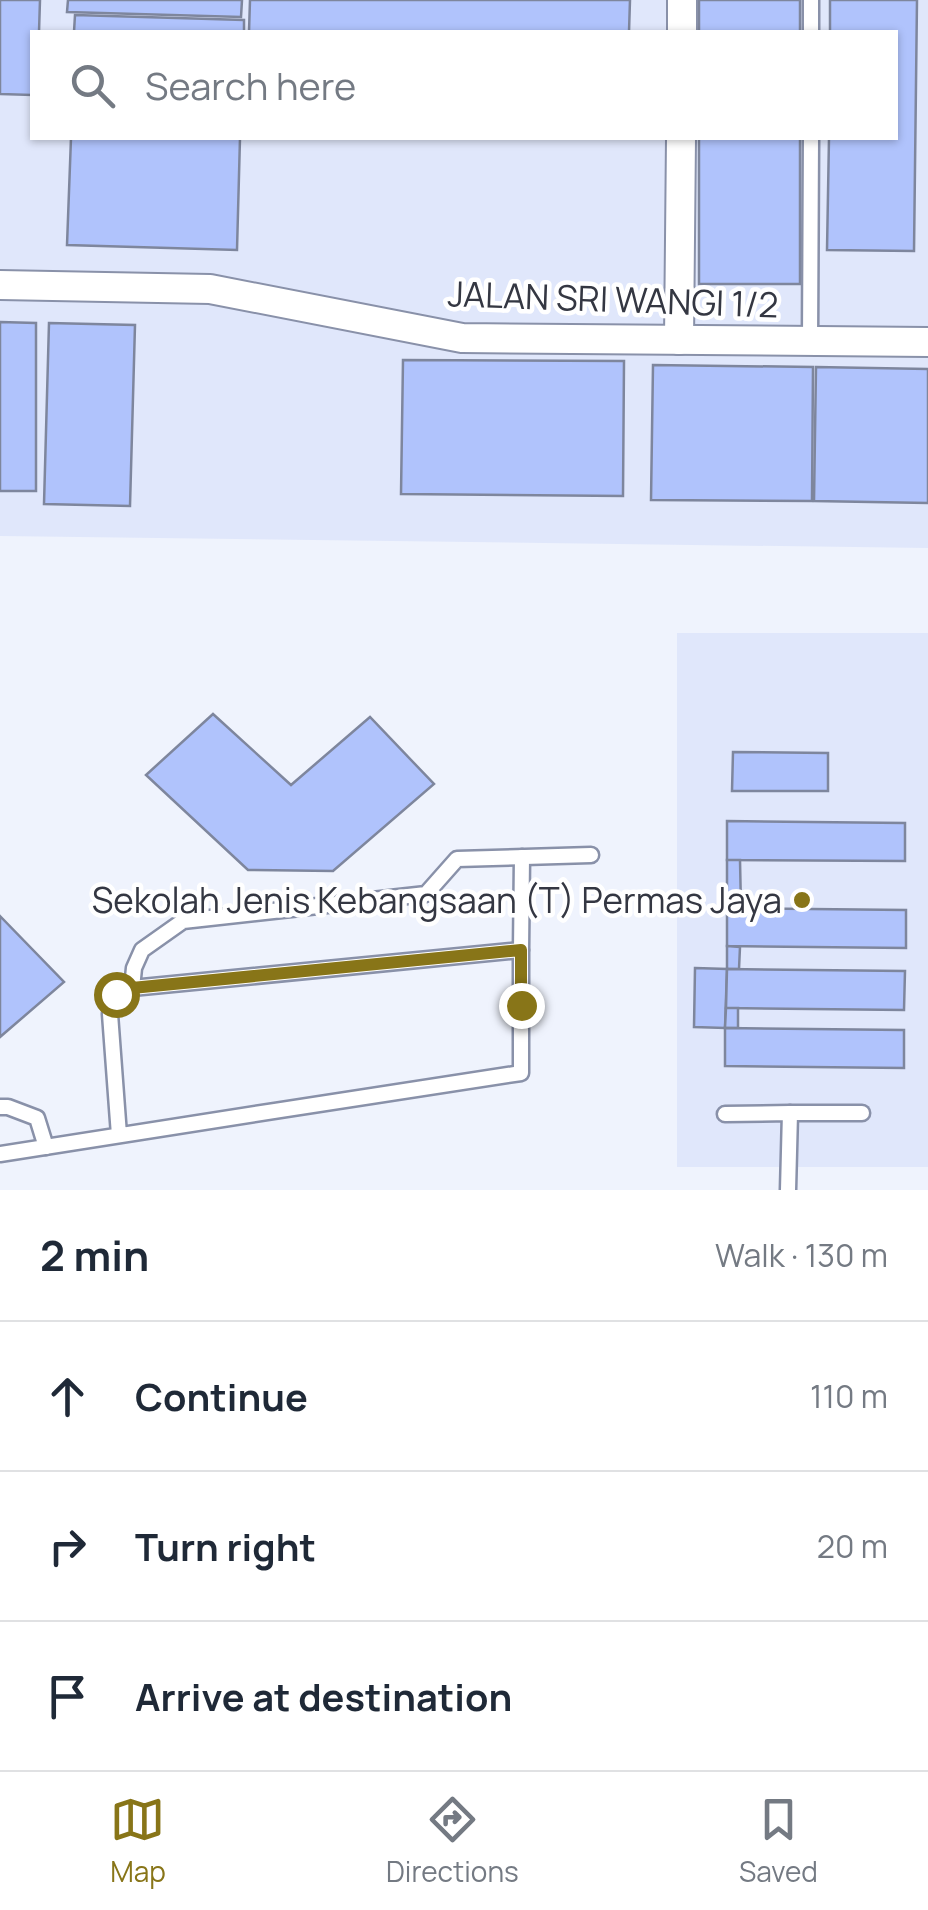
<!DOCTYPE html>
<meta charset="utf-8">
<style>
body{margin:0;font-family:Manrope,sans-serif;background:#f2f2f3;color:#1f2937}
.stop{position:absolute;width:30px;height:30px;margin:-22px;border:8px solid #887518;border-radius:50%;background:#fff}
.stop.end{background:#887518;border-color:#fff;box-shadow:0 2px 10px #0008}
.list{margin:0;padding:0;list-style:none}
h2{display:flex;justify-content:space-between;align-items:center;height:130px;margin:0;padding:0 40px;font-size:42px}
h2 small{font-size:32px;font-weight:400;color:#747a83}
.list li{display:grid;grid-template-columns:65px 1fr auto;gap:30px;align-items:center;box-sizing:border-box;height:150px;padding:0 40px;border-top:2px solid #e0e1e3}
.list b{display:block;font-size:38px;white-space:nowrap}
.list em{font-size:32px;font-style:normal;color:#747a83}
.icon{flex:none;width:55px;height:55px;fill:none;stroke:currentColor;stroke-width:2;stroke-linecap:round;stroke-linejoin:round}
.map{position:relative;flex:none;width:928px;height:1190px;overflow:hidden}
.search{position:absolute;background:#fff;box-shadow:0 2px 8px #0004;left:30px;right:30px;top:30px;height:110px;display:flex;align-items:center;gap:25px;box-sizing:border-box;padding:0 35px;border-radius:0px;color:#747a83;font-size:38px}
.sheet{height:580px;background:#fff}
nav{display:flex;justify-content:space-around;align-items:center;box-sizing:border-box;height:140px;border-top:2px solid #e0e1e3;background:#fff;font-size:28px;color:#747a83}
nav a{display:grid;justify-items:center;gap:5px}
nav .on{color:#887518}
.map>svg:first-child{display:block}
.built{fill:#e0e7fb;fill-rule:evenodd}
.building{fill:#b0c3fc;stroke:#7e869d;stroke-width:2.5}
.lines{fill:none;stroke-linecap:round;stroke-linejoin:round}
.service-casing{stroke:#8991a9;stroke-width:19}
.minor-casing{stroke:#8991a9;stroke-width:32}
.service{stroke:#fff;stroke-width:14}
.minor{stroke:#fff;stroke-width:28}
.route{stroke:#887518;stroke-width:12}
.poi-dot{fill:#887518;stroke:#fff;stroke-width:4}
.labels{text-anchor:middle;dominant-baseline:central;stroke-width:9;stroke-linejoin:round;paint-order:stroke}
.street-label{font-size:35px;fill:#343742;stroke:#fff}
.poi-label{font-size:35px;fill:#343742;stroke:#fff;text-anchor:end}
</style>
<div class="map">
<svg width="928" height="1190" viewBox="0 0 928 1190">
<rect width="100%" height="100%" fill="#eff3fd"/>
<g class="built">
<path d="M0 0H928V548L0 536ZM32 32H896V138H32Z"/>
<rect x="677" y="633" width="251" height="534"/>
</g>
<g class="building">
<polygon points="0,0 40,0 39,32 32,32 32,95 0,94"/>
<polygon points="68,0 242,0 241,17 67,12"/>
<polygon points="250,0 630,0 629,32 249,32"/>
<rect x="699" y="0" width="101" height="32"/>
<polygon points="830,0 917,0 914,251 827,250 829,138 896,138 896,32 830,32"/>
<polygon points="75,15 244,20 244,32 74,32"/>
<polygon points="71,138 240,138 237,250 67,245"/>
<rect x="699" y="138" width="101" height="146"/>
<polygon points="0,322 36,323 36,491 0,491"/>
<polygon points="49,323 135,325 130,506 44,504"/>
<polygon points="403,360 624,361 623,496 401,494"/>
<polygon points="653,365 813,367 812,501 651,500"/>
<polygon points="816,367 928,369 928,503 814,501"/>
<polygon points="213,714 291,785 370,717 434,784 333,871 248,870 146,775"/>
<polygon points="733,752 828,753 828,791 732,791"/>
<polygon points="727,821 905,823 905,861 727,860"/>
<polygon points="727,860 740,860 741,908 727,908"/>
<polygon points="727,908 906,910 906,948 727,946"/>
<polygon points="0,916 64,982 0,1037"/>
<polygon points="727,946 740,947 739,969 727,969"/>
<polygon points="695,968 727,969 725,1028 694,1027"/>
<polygon points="727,969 905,971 904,1010 726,1008"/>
<polygon points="726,1008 738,1008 738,1028 725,1028"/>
<polygon points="725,1028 904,1030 904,1068 725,1066"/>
</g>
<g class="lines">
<defs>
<g id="service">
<polyline points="811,32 811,0"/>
<polyline points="810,342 811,138"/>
<polyline points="521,950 522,857"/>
<polyline points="132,988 134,968 142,950 183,921 426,894 457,859 591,855"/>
<polyline points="0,1107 8,1107 37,1118 46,1147"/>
<polyline points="790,1113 862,1113"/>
<polyline points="725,1114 790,1113 788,1190"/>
<path d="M0 1154C174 1126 347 1100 521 1073V950L132 988 117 994 110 1014 119 1135"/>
</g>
<g id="minor">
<polyline points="682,32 682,0"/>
<polyline points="0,285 210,289 462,338 928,342"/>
<polyline points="679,340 681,138"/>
</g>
</defs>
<use href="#service" class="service-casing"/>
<use href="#minor" class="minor-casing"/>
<use href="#service" class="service"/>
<use href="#minor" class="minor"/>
</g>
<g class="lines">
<polyline class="route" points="116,994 132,988 521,950 521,1005"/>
</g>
<circle class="poi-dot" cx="802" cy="900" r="10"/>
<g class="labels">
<g class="street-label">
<text transform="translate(613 299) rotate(2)">JALAN SRI WANGI 1/2</text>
</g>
<g class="poi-label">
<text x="782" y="900">Sekolah Jenis Kebangsaan (T) Permas Jaya</text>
</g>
</g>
</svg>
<div class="stop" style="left:116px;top:994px"></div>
<div class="stop end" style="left:521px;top:1005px"></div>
<div class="search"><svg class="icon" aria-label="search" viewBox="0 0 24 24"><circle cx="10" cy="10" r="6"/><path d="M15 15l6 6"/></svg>Search here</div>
</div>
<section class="sheet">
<h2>2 min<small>Walk · 130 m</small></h2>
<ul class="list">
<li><svg class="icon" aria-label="ahead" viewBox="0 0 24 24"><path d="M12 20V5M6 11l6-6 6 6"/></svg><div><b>Continue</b></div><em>110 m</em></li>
<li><svg class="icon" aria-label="right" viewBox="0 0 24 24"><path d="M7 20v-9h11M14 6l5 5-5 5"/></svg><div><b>Turn right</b></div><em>20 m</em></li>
<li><svg class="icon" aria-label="arrive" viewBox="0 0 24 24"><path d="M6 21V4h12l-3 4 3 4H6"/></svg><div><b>Arrive at destination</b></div></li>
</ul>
</section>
<nav>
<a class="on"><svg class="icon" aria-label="map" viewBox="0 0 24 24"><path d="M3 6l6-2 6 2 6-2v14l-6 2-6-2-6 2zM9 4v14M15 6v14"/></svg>Map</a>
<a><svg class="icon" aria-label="directions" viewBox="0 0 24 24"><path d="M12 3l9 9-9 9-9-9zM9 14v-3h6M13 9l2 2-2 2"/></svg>Directions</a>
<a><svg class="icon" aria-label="saved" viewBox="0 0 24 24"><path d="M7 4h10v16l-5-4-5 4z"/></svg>Saved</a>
</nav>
